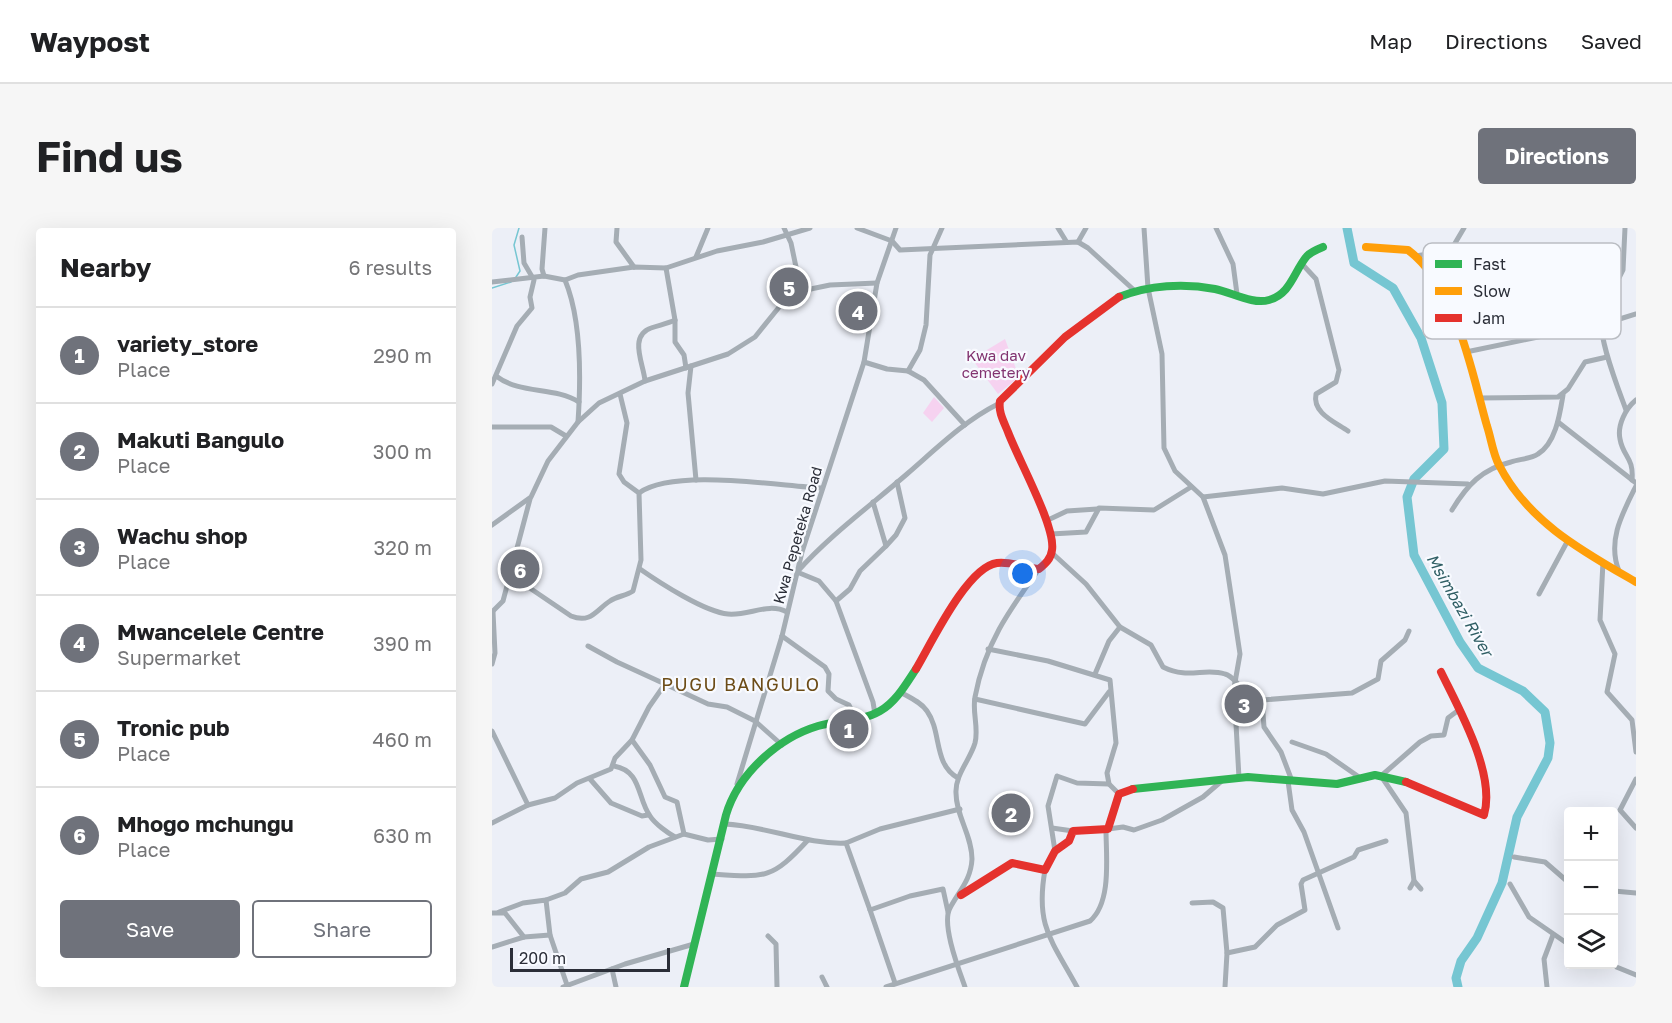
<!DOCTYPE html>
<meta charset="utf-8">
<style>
body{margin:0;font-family:"Golos Text",sans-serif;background:#f6f6f6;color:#202124}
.controls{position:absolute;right:18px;bottom:18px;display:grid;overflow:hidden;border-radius:6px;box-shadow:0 6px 24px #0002}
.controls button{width:54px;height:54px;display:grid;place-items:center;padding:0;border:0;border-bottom:2px solid #e0e0e0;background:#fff;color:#202124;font:30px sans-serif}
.scale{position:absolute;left:18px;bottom:15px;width:160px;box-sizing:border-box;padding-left:6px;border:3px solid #2b2e38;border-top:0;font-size:16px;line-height:21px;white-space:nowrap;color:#2b2e38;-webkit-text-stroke:4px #f8faff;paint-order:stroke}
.you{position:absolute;left:531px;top:346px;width:21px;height:21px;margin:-15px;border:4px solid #fff;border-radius:50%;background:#1a73e8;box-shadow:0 0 0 9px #1a73e833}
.badge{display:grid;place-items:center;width:39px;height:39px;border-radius:50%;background:#6f727b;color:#fff;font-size:20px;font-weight:700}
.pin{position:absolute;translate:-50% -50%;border:3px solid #fff;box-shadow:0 2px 6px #0006}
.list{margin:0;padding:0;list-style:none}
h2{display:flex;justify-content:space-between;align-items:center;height:78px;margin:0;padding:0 24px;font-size:26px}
h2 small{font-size:20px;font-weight:400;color:#757577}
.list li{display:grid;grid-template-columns:39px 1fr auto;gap:18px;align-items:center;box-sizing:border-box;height:96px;padding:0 24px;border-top:2px solid #e0e0e0}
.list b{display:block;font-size:22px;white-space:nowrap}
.list p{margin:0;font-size:20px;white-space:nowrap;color:#757577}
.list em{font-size:20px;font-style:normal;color:#757577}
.actions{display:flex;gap:12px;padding:18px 24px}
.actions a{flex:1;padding:14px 0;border:2px solid #6f727b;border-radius:6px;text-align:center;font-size:21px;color:#6f727b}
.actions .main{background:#6f727b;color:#fff}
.icon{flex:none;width:33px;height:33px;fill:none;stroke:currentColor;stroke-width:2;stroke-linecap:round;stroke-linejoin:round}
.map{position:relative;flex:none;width:1144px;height:759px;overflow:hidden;border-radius:6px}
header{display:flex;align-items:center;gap:36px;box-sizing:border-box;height:84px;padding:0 30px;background:#fff;border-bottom:2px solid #e0e0e0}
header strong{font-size:28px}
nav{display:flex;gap:33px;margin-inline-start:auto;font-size:21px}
.intro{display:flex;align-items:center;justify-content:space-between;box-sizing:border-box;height:144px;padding:0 36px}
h1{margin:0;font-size:42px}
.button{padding:15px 27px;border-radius:6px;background:#6f727b;color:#fff;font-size:21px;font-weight:700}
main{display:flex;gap:36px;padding:0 36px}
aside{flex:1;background:#fff;border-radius:6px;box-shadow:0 6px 24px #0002}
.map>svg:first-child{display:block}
.green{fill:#f6d2f0}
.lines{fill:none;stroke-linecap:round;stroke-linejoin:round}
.stream{stroke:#76c6d2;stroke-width:1.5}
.river{stroke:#76c6d2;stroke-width:9}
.street{stroke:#a5adb4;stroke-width:5}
.fast{stroke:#30b455;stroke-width:8}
.slow{stroke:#ff9f0a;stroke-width:8}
.jam{stroke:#e5322d;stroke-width:8}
.labels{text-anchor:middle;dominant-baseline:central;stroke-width:4.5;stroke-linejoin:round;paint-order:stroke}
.park-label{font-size:15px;fill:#823370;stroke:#f8faff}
.street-label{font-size:15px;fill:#2b2e38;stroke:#f8faff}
.water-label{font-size:16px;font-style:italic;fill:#2f5e64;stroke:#f8faff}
.quarter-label{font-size:18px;letter-spacing:1.5px;fill:#6c4c17;stroke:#f8faff}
.key{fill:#f8faff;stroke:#babdc3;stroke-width:1.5}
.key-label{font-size:16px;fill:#2b2e38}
</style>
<header>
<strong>Waypost</strong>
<nav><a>Map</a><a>Directions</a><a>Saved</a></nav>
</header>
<div class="intro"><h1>Find us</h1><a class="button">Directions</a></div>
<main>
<aside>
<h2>Nearby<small>6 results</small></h2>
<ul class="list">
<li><span class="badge">1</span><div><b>variety_store</b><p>Place</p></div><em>290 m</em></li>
<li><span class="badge">2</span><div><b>Makuti Bangulo</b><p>Place</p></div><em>300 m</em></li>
<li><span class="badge">3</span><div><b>Wachu shop</b><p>Place</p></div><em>320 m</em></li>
<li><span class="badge">4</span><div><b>Mwancelele Centre</b><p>Supermarket</p></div><em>390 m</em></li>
<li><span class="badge">5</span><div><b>Tronic pub</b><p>Place</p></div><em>460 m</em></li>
<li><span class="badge">6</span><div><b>Mhogo mchungu</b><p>Place</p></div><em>630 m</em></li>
</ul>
<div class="actions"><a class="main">Save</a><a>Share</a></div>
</aside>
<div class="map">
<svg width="1144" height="759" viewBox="0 0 1144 759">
<rect width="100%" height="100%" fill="#eceff7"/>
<g class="green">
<polygon points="513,111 527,149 506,166 480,131"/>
<polygon points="442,169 452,180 440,194 431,185"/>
</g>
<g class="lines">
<g class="stream">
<polyline points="24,49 28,43 22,17 27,0"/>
<polyline points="0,60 19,54"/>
</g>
<polyline class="river" points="855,0 862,35 901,60 929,110 950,175 952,221 922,251 915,269 922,327 968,414 986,440 1031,463 1053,484 1058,515 1056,530 1025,589 1010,655 985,710 969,733 964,750 966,759"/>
<g class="street">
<polyline points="125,0 124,14 142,39"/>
<polyline points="292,0 299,15 309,63"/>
<polyline points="365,0 400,13 408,22 586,14 596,20 643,63"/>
<polyline points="566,0 574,13"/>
<polyline points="652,0 656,60 670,126 672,220 683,243 711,269 733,327 748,426 742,460 747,550"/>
<polyline points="724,0 741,36 745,66"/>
<path d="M1133 0 1131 42 1123 58 1121 77C1118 79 1113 82 1111 86 1102 101 1128 165 1134 182"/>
<polyline points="586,14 594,0"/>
<polyline points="924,28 959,22 972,0"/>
<polyline points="204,29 216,0"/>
<path d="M811 37 824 51 847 142 844 154 824 166C820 185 843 194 856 203"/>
<polyline points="174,40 183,92 183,114 192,127 194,140"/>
<polyline points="52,48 50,41 53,0"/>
<polyline points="73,52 86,47 142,39 174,40 225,23 271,14 318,0"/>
<path d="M0 54 52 48 73 52C90 93 89 150 86 194"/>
<polyline points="974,124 1118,94 1144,86"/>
<polyline points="372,134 395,141 416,143 432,152 473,197"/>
<polyline points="199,138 196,165 204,252"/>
<polyline points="416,143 428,122 434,97 438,27 450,0"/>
<path d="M4 148C29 167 61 158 87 174"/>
<path d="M153 153C152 137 136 108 159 100 167 97 175 96 183 92"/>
<polyline points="0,156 25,98 40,80 38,69 42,52 32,35 30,9"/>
<polyline points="987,170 1066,169 1076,161 1093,134 1115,129"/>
<polyline points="1066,194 1144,255"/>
<polyline points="0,199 59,199 74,208"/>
<path d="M1140 252C1142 229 1131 229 1128 211 1125 197 1134 180 1144 172"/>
<path d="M147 265C182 240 286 258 330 260"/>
<polyline points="711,269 790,260 831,266 893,253 976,256"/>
<path d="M960 282C975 257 990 241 1019 234 1027 231 1039 231 1046 226 1064 215 1068 185 1071 167"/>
<polyline points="556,292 575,283 605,281"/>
<polyline points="0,297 39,269 56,233 86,194 107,175 153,153 236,126 263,109 288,78 309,63 338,57 385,55"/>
<polyline points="559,306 594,304 607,280 662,282 699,259"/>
<polyline points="394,318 404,307 413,290 405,254"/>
<path d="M559 324 594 356 628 399 659 417 671 439C697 452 712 439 733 446 741 448 744 456 751 460L765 462 770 472 772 499 789 524 800 553"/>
<polyline points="1111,334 1108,392 1123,426 1115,464 1140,492 1144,524"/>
<path d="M148 341C168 355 213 384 236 386 257 388 276 374 295 384"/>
<path d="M1127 343C1115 313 1130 286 1144 258"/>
<path d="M20 348 79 388C99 396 104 382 118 373 125 368 134 368 141 363L149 332 147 265 132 254 127 246 135 195 128 166"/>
<polyline points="1047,366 1075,314"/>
<polyline points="344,373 358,361 368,343 394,318 381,274"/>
<polyline points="0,384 11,373 38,271"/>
<polyline points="290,408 333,439 337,446 336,463 344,471 357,477 365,493"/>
<polyline points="96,418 125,434 173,456"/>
<polyline points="496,421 556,433 618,452 624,515 615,545 617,556 627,566"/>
<polyline points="0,436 3,425 1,384"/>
<polyline points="603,446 617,413 628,399"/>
<path d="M408 464C417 469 429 474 435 483 450 504 441 536 466 550"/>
<polyline points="483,471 593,496 617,464"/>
<polyline points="770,472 860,465 886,451 889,433 913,412 917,403"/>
<path d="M383 486 381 474 344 373 327 353 305 344C338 307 378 278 415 246 444 221 472 193 506 176"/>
<polyline points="0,503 36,577"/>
<polyline points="800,514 834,526 867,549"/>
<path d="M122 538C150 543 145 570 158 588 163 596 176 605 183 609"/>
<polyline points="98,551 119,575 150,588 156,587"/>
<polyline points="1144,551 1128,582 1144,600"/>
<polyline points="796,553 800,582 812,604 846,700"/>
<polyline points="245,556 290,408 310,324 372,134 385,55 404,0"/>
<polyline points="0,595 36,577 63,570 85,555 119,541 123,530 140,512 157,479 173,456 216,476 235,479 263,493 290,517"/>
<path d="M233 596C275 598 315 617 354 615L378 682 418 668 451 661 456 684"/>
<polyline points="560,600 581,603"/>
<polyline points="616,601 631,599 642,602 670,592 711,569 732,551"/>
<polyline points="192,606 216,612 230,611"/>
<polyline points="354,615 388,601 468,581"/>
<polyline points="563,623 556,578 565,548 585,555 617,556"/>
<polyline points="1022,629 1053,634 1076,654"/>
<path d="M553 642C543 698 560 713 585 759"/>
<path d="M221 646C274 650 280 651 316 612"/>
<polyline points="922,653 929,661"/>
<polyline points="1018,656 1037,689 1076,716"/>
<polyline points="918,660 922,653 914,585 889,548 928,514 939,508 952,507 956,490 968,481"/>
<polyline points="1122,663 1144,665"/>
<polyline points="54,672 73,665 89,651 116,644 157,619 192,606 185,574 173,569 158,537 140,512"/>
<polyline points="700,675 721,674 731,680 735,725 733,759"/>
<polyline points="378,682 403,755"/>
<polyline points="7,684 31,675 54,672 58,707 75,757"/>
<polyline points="0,685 13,685 32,709 58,707"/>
<polyline points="276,708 284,716 285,759"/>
<polyline points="0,719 32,709"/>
<polyline points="735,725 763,719 785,697 813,682 809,656 811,652 862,629 866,622 894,613"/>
<polyline points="1117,736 1144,747"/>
<polyline points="120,741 124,759"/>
<polyline points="330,749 335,759"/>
<polyline points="71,759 133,736 202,716"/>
<path d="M394 759 598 693C620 674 614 628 614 602"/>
<path d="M473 759C467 742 449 696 458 680 467 663 479 652 480 631 480 607 464 588 464 565 463 547 478 532 483 515 487 500 480 484 483 469 493 416 516 384 547 341"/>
<polyline points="1055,759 1052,731 1061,707"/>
</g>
<g class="fast">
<path d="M627 69C657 57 692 55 723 61 739 64 761 77 777 72 799 66 802 43 815 28 819 24 826 21 831 19"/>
<polyline points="641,561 756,549 845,556 883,547 914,554"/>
<path d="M192 759 234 587C246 546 286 510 326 498 347 492 369 494 388 483 404 474 414 456 424 441"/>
</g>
<path class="slow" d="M874 19 916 22C965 59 979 142 995 198 999 210 1001 226 1007 237 1036 294 1092 324 1144 354"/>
<g class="jam">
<path d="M424 441C439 416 475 339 505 335 519 333 533 340 547 341 553 336 559 331 560 322 564 299 526 231 516 204 512 194 506 184 508 173L573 109 627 69"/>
<path d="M914 554 992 587C1004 546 967 481 949 444"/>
<polyline points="469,667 520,635 553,642 563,623 577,613 581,603 616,601 627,566 641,561"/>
</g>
</g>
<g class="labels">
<g class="park-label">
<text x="504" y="127">Kwa dav<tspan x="504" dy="17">cemetery</tspan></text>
</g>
<g class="street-label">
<text transform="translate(305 307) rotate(-74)">Kwa Pepeteka Road</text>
</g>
<g class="water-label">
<text transform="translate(968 377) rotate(60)">Msimbazi River</text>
</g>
<g class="quarter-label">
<text x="249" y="456">PUGU BANGULO</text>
</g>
</g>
<rect x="931" y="15" width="198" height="96" rx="9" class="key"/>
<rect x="943" y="32" width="27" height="8" fill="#30b455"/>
<rect x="943" y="59" width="27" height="8" fill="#ff9f0a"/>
<rect x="943" y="86" width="27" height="8" fill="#e5322d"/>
<g class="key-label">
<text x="981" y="42">Fast</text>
<text x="981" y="69">Slow</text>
<text x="981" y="96">Jam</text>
</g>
</svg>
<div class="controls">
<button>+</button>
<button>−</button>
<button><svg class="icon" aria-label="layers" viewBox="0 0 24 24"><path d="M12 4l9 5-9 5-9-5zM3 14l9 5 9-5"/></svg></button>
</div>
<div class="scale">200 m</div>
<div class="you"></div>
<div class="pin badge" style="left:357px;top:501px">1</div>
<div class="pin badge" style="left:519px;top:585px">2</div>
<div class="pin badge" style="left:752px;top:476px">3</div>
<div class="pin badge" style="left:366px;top:83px">4</div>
<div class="pin badge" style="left:297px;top:59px">5</div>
<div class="pin badge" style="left:28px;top:341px">6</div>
</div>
</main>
